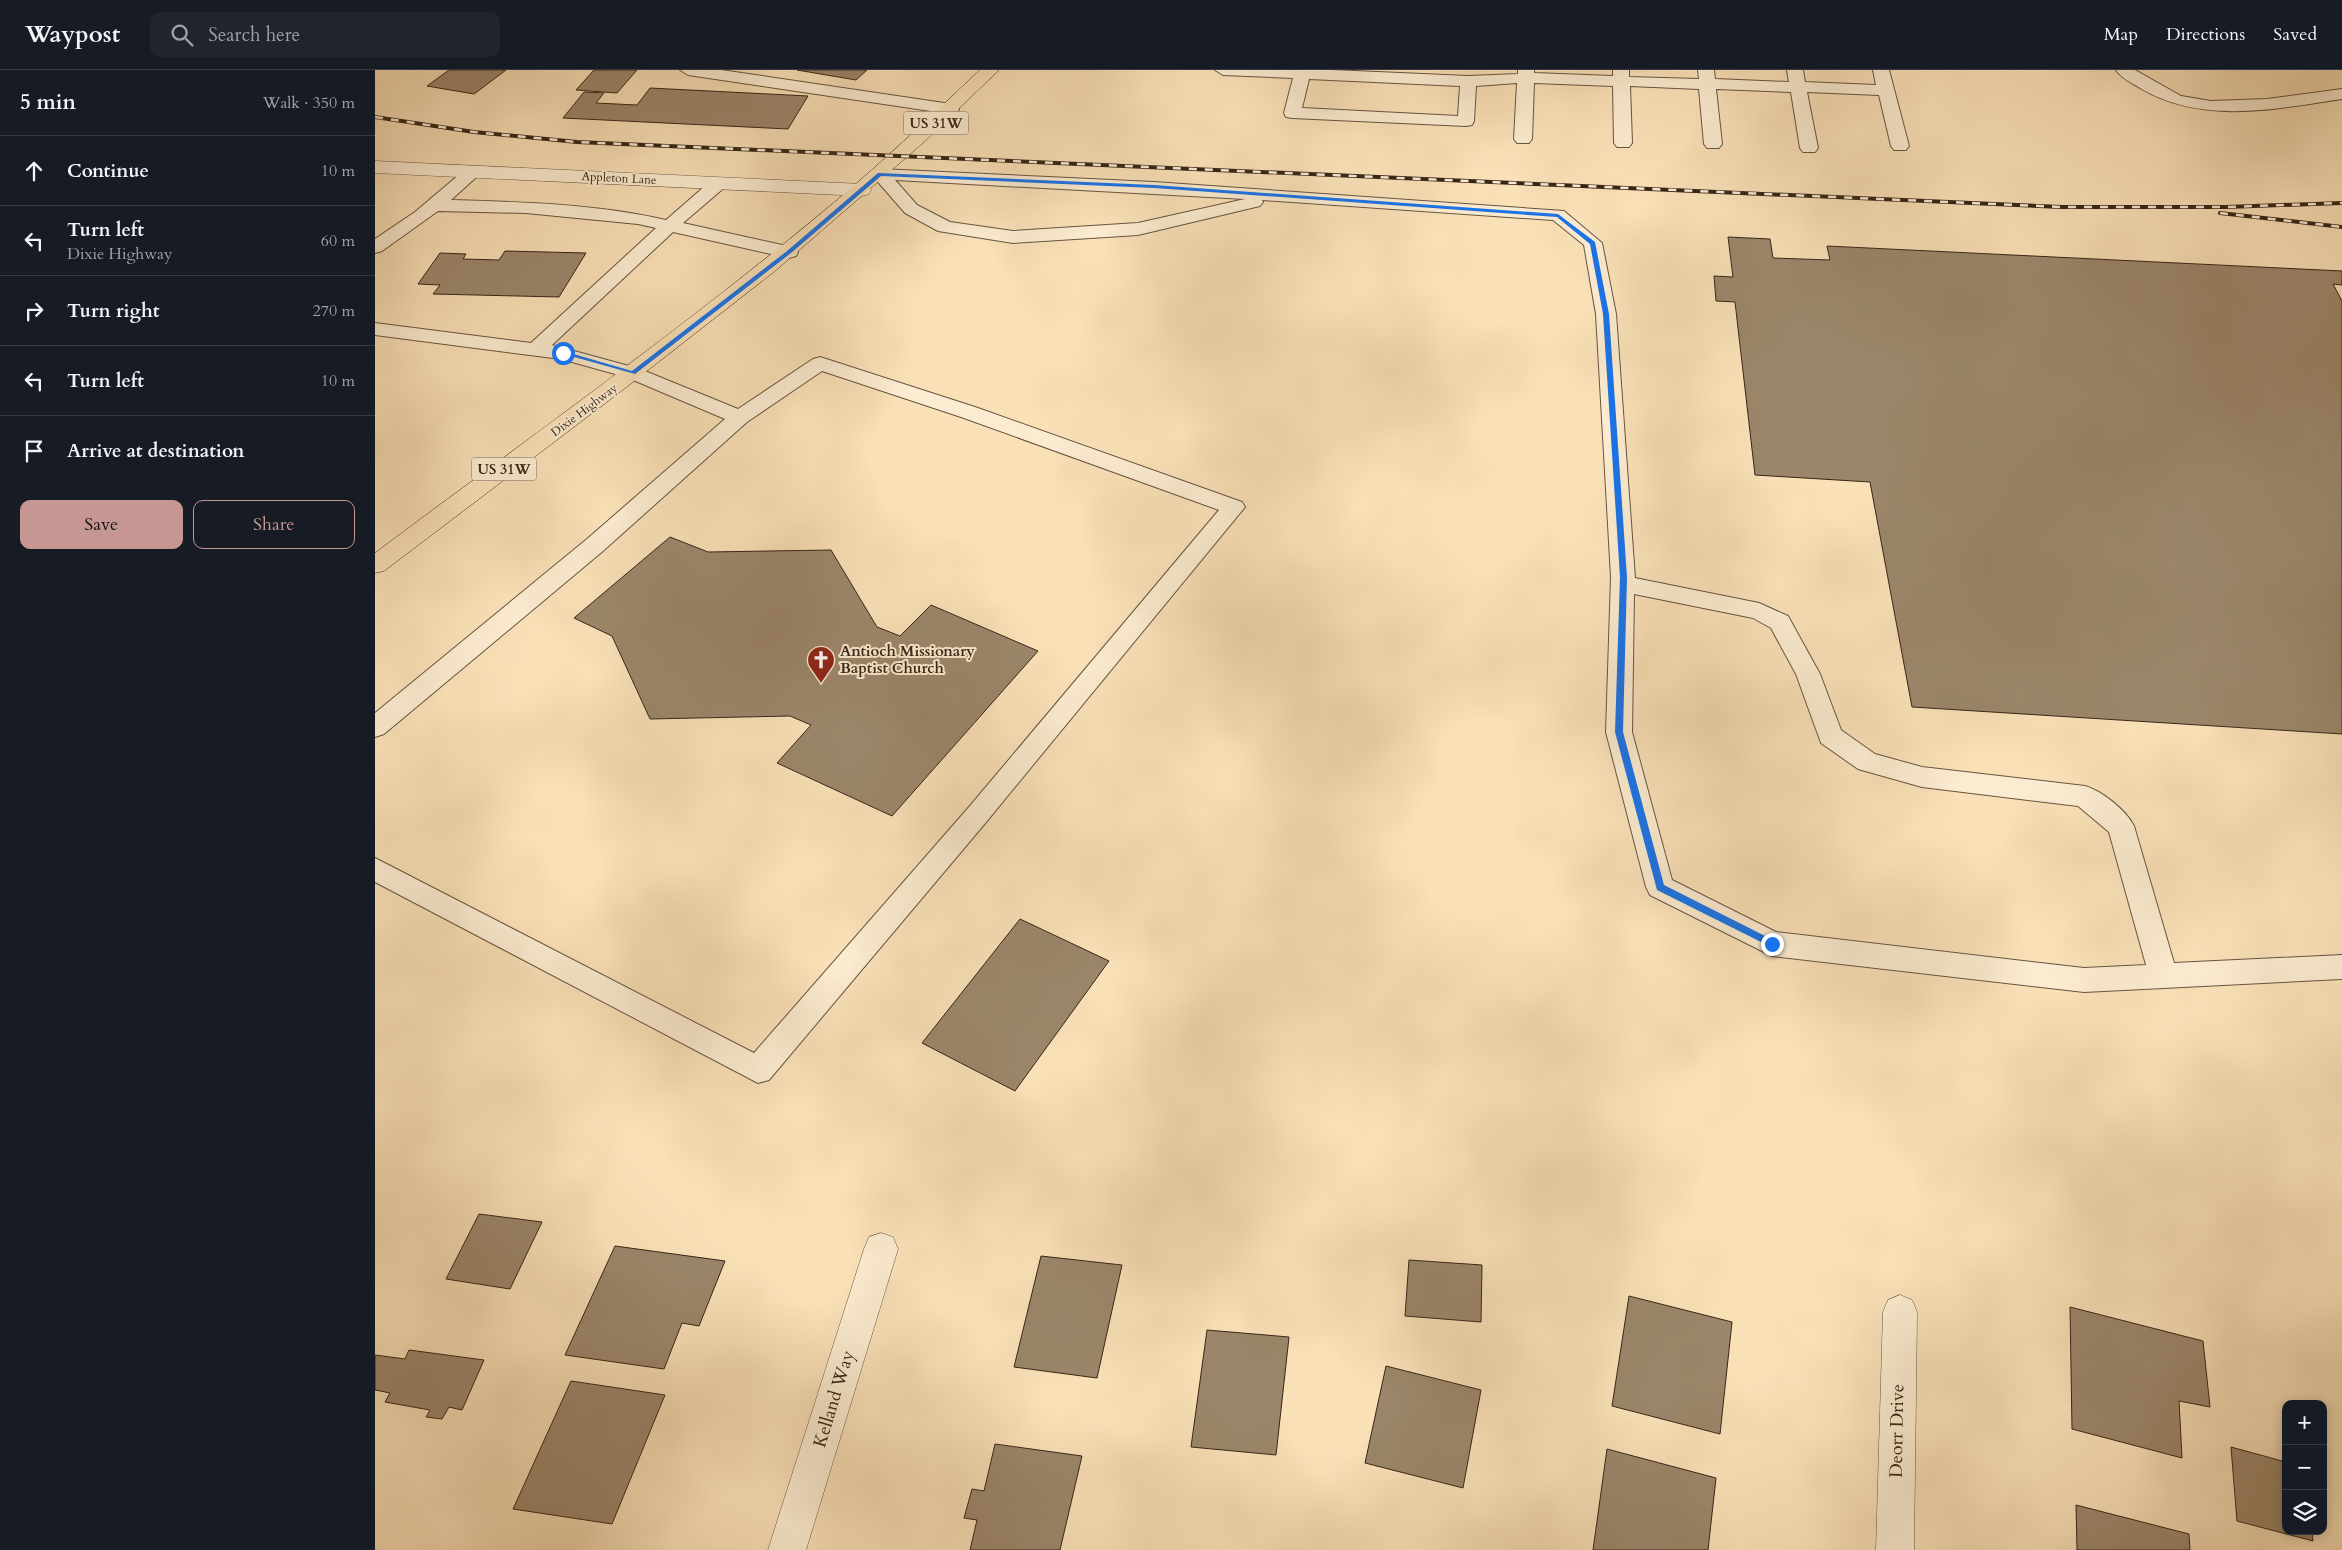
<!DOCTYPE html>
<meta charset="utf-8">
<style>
body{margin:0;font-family:Cardo,serif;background:#20242c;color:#f1f3f6}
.controls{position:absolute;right:15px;bottom:15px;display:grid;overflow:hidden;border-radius:10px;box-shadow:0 2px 12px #0003}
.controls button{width:45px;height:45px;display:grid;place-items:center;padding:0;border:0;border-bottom:1px solid #363941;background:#171b24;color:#f1f3f6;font:25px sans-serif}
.stop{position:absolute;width:15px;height:15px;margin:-11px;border:4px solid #1a73e8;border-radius:50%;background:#fff}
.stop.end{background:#1a73e8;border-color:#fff;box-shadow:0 1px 5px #0008}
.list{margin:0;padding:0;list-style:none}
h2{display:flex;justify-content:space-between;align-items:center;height:65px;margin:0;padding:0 20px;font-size:21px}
h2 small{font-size:16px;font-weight:400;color:#9ea1a6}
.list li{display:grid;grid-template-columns:32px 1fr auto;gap:15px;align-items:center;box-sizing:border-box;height:70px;padding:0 20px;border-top:1px solid #363941}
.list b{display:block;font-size:19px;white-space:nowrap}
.list p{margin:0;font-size:16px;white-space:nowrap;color:#9ea1a6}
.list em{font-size:16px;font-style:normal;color:#9ea1a6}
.actions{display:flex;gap:10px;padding:15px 20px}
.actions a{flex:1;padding:11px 0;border:1px solid #c59692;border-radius:10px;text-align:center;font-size:18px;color:#c59692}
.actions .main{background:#c59692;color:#111}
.icon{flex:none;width:28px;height:28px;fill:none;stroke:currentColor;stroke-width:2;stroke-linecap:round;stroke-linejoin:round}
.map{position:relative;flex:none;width:1967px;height:1480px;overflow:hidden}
header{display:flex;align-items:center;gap:30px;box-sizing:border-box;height:70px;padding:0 25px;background:#171b24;border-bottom:1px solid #363941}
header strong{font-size:24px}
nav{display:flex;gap:28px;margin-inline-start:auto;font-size:18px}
.search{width:350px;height:45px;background:#20242c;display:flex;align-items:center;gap:12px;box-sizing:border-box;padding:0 18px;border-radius:10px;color:#9ea1a6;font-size:19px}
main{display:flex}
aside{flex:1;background:#171b24}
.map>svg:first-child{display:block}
.building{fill:#9b866b;stroke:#362518}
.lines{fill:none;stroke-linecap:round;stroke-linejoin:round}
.lane-casing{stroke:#675440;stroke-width:2}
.street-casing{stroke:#675440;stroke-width:1}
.primary-casing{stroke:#362518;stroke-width:1}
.lane{fill:#fbebd0;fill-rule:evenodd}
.street{fill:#fbebd0;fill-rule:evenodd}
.primary{fill:#f9e0b7;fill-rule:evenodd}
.rail-casing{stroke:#362518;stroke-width:4}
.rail{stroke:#fbebd0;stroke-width:2.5;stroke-dasharray:8;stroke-linecap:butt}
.route{fill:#1a73e8}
.labels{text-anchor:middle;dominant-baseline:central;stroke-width:4;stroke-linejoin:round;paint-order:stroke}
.far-street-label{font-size:12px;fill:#362518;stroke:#fbebd0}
.shield{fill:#fbebd0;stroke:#71604f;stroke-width:1}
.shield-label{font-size:14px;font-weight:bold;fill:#362518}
.poi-label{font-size:15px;font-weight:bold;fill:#362518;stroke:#fbebd0;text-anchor:start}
.near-street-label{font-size:18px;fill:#362518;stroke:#fbebd0}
</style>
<header>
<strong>Waypost</strong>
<div class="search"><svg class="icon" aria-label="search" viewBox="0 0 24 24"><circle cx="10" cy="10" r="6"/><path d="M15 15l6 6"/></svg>Search here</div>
<nav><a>Map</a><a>Directions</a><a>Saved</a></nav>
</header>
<main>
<aside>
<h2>5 min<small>Walk · 350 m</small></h2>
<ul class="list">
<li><svg class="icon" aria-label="ahead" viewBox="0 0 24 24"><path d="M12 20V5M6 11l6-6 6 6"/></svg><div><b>Continue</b></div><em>10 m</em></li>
<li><svg class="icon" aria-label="left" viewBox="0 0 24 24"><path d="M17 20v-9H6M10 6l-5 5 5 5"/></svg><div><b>Turn left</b><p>Dixie Highway</p></div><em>60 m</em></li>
<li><svg class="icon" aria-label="right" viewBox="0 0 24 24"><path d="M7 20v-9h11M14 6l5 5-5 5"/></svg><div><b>Turn right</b></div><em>270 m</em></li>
<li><svg class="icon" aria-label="left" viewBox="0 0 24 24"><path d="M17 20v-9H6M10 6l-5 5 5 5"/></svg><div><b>Turn left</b></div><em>10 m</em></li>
<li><svg class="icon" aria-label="arrive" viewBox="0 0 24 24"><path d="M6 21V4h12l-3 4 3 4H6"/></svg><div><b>Arrive at destination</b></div></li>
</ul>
<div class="actions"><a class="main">Save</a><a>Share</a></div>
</aside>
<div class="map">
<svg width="1967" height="1480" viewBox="0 0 1967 1480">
<rect width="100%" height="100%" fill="#f9e0b7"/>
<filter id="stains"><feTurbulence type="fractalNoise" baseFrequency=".004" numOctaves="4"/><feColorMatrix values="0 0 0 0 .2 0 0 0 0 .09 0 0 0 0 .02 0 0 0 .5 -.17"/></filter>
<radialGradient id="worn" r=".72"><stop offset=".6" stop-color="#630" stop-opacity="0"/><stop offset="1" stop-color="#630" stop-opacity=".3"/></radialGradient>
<g class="building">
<polygon points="74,0 131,0 99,24 52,16"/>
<polygon points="219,0 262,0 242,23 201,20"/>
<polygon points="422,0 492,0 481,10"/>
<polygon points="275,18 433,26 413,59 188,48 209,22 229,23 221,33 262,35"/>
<polygon points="1353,167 1395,169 1398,188 1455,190 1452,176 1967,201 1967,215 1958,214 1967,231 1967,664 1537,637 1495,412 1380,405 1360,232 1341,231 1339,206 1358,207"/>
<polygon points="130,181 211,183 184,227 58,224 65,215 43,214 65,183 91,184 88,189 124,190"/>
<polygon points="295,467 333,482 456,480 502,557 525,566 556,535 663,581 517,746 402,693 436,655 415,646 275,649 237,566 199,548"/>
<polygon points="645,849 734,891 640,1021 547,973"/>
<polygon points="104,1144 167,1152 135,1219 71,1209"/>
<polygon points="240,1176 350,1191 324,1256 307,1253 289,1299 190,1285"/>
<polygon points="666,1186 747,1195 722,1308 639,1297"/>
<polygon points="1034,1190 1107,1195 1106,1252 1030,1246"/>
<polygon points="1254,1226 1357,1252 1345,1364 1237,1336"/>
<polygon points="1695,1237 1828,1271 1835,1337 1804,1331 1807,1388 1697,1359"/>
<polygon points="832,1260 914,1267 901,1385 816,1377"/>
<polygon points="34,1280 109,1290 87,1340 74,1337 67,1349 51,1347 55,1340 10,1332 15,1323 0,1320 0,1285 30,1289"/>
<polygon points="1011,1296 1106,1320 1088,1418 990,1393"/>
<polygon points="196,1311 290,1325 237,1454 138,1439"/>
<polygon points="620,1374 707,1386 685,1480 595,1480 602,1450 589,1448 597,1419 609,1421"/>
<polygon points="1856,1377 1911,1392 1911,1461 1937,1461 1938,1471 1862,1451"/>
<polygon points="1232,1379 1341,1408 1333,1480 1218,1480"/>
<polygon points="1701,1435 1814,1464 1815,1480 1702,1480"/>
</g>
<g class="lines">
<defs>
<g id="lane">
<polygon points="305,0 346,0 576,34 582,35 584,39 582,43 576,44 313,5"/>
<path d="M840 0H957L1093 6 1143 4V0H1159V3L1238 6V0H1254V7L1324 9 1323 0H1339L1340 9 1414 12 1412 0H1428L1430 12 1501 15 1498 0H1514L1534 76 1531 80H1519L1516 76 1504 25 1432 22 1443 78 1440 82H1428L1425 78 1416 22 1341 19 1347 74 1344 78H1332L1329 74 1324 19 1255 16 1257 73 1254 77H1242L1239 73 1238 16 1159 13 1157 69 1154 73H1142L1139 69 1142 13 1101 16 1099 51 1097 55 1091 56 917 48 911 47 909 43 918 8 848 5ZM934 9 1085 16 1083 46 927 38Z"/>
<path d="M1741 0H1760L1806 26 1836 31 1892 29 1967 19V29C1900 39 1827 55 1765 18 1757 13 1746 8 1741 0Z"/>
<path d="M98 97 104 98 107 102 76 130C147 132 220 134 291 150L338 109H350L353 113 350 117 308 153 421 178 423 182 421 186 414 188 298 162 177 275 265 299 363 339 438 289 445 287 600 337 867 432 870 437 612 751 394 1010 383 1013 0 812V788L379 983 594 737 844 440 586 347 447 301 372 352 228 481 9 664 0 667V643L212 469 350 349 251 307 186 289 0 265V253L156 273 281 158 263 154 151 143 63 141 7 181 0 183V169L40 142 92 98Z"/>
<path d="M505 99 779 112 1189 141 1227 173 1241 244 1260 508 1384 533 1413 546 1445 604 1466 660 1500 684 1547 697 1710 716C1727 721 1751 740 1759 756L1799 893 1967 885V909L1709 922 1397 886 1275 825 1271 817 1231 662 1236 507 1221 244 1209 175 1178 150 887 130 888 132 885 136 763 165 638 173 563 161 530 143 496 104 499 100ZM520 110 870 129 763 153 638 161 575 152 542 135ZM1259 524 1378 548 1396 558 1421 604 1446 673 1483 699 1547 717 1703 736 1734 762 1771 895 1709 898 1401 862 1297 810 1257 662Z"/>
</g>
<g id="street">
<polygon points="0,91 487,114 494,116 496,120 494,124 487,126 0,103"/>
<polygon points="506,1163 518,1167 523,1179 431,1480 393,1480 489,1179 494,1167"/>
<polygon points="1525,1225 1537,1230 1542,1242 1539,1480 1501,1480 1508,1242 1513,1230"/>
</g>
<path id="primary" d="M605 0H624L549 72 400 201 245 322 9 501 0 503V483C155 367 313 255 461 131 511 89 558 44 605 0Z"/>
</defs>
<use href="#lane" class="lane-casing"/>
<use href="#street" class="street-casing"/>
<use href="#primary" class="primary-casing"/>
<use href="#lane" class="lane"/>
<use href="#street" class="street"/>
<use href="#primary" class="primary"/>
<defs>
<g id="rail">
<polyline points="0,47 99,62 202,72 1687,137 1851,137 1967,133"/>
<polyline points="1845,143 1967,157"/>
</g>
</defs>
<use href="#rail" class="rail-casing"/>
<use href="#rail" class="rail"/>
</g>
<polygon class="route" points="503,103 779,115 1183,144 1220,172 1234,244 1252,507 1248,662 1289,815 1400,871 1400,876 1394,876 1282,820 1240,662 1245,507 1228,244 1215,174 1182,147 779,118 506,106 416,183 260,304 185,283 188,281 257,301 412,181"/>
<defs>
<symbol id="church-pin" viewBox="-11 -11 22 30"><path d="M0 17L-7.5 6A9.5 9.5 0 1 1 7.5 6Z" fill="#8f2418" stroke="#fbebd0"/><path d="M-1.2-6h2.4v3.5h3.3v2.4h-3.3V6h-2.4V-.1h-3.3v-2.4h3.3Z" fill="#fff"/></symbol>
</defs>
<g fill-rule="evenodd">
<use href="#church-pin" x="430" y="574" width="32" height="43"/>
</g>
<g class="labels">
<g class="far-street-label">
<text transform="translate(244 108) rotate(3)">Appleton Lane</text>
<text transform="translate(209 340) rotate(-37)">Dixie Highway</text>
</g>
<g class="shield">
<rect x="528.5" y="41.5" width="65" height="23" rx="4"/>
<rect x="96.5" y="387.5" width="65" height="23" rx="4"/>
</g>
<g class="shield-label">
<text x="561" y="53">US 31W</text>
<text x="129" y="399">US 31W</text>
</g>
<g class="poi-label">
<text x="465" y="581">Antioch Missionary<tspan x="465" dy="17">Baptist Church</tspan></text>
</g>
<g class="near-street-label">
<text transform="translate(459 1329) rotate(-73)">Kelland Way</text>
<text transform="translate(1522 1361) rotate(-89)">Deorr Drive</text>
</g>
</g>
<rect width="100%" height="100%" filter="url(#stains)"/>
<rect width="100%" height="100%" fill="url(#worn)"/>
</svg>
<div class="controls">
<button>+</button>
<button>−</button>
<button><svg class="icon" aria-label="layers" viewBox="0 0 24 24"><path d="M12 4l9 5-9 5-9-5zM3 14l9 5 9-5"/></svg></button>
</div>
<div class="stop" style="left:188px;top:283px"></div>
<div class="stop end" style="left:1397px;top:874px"></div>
</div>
</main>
